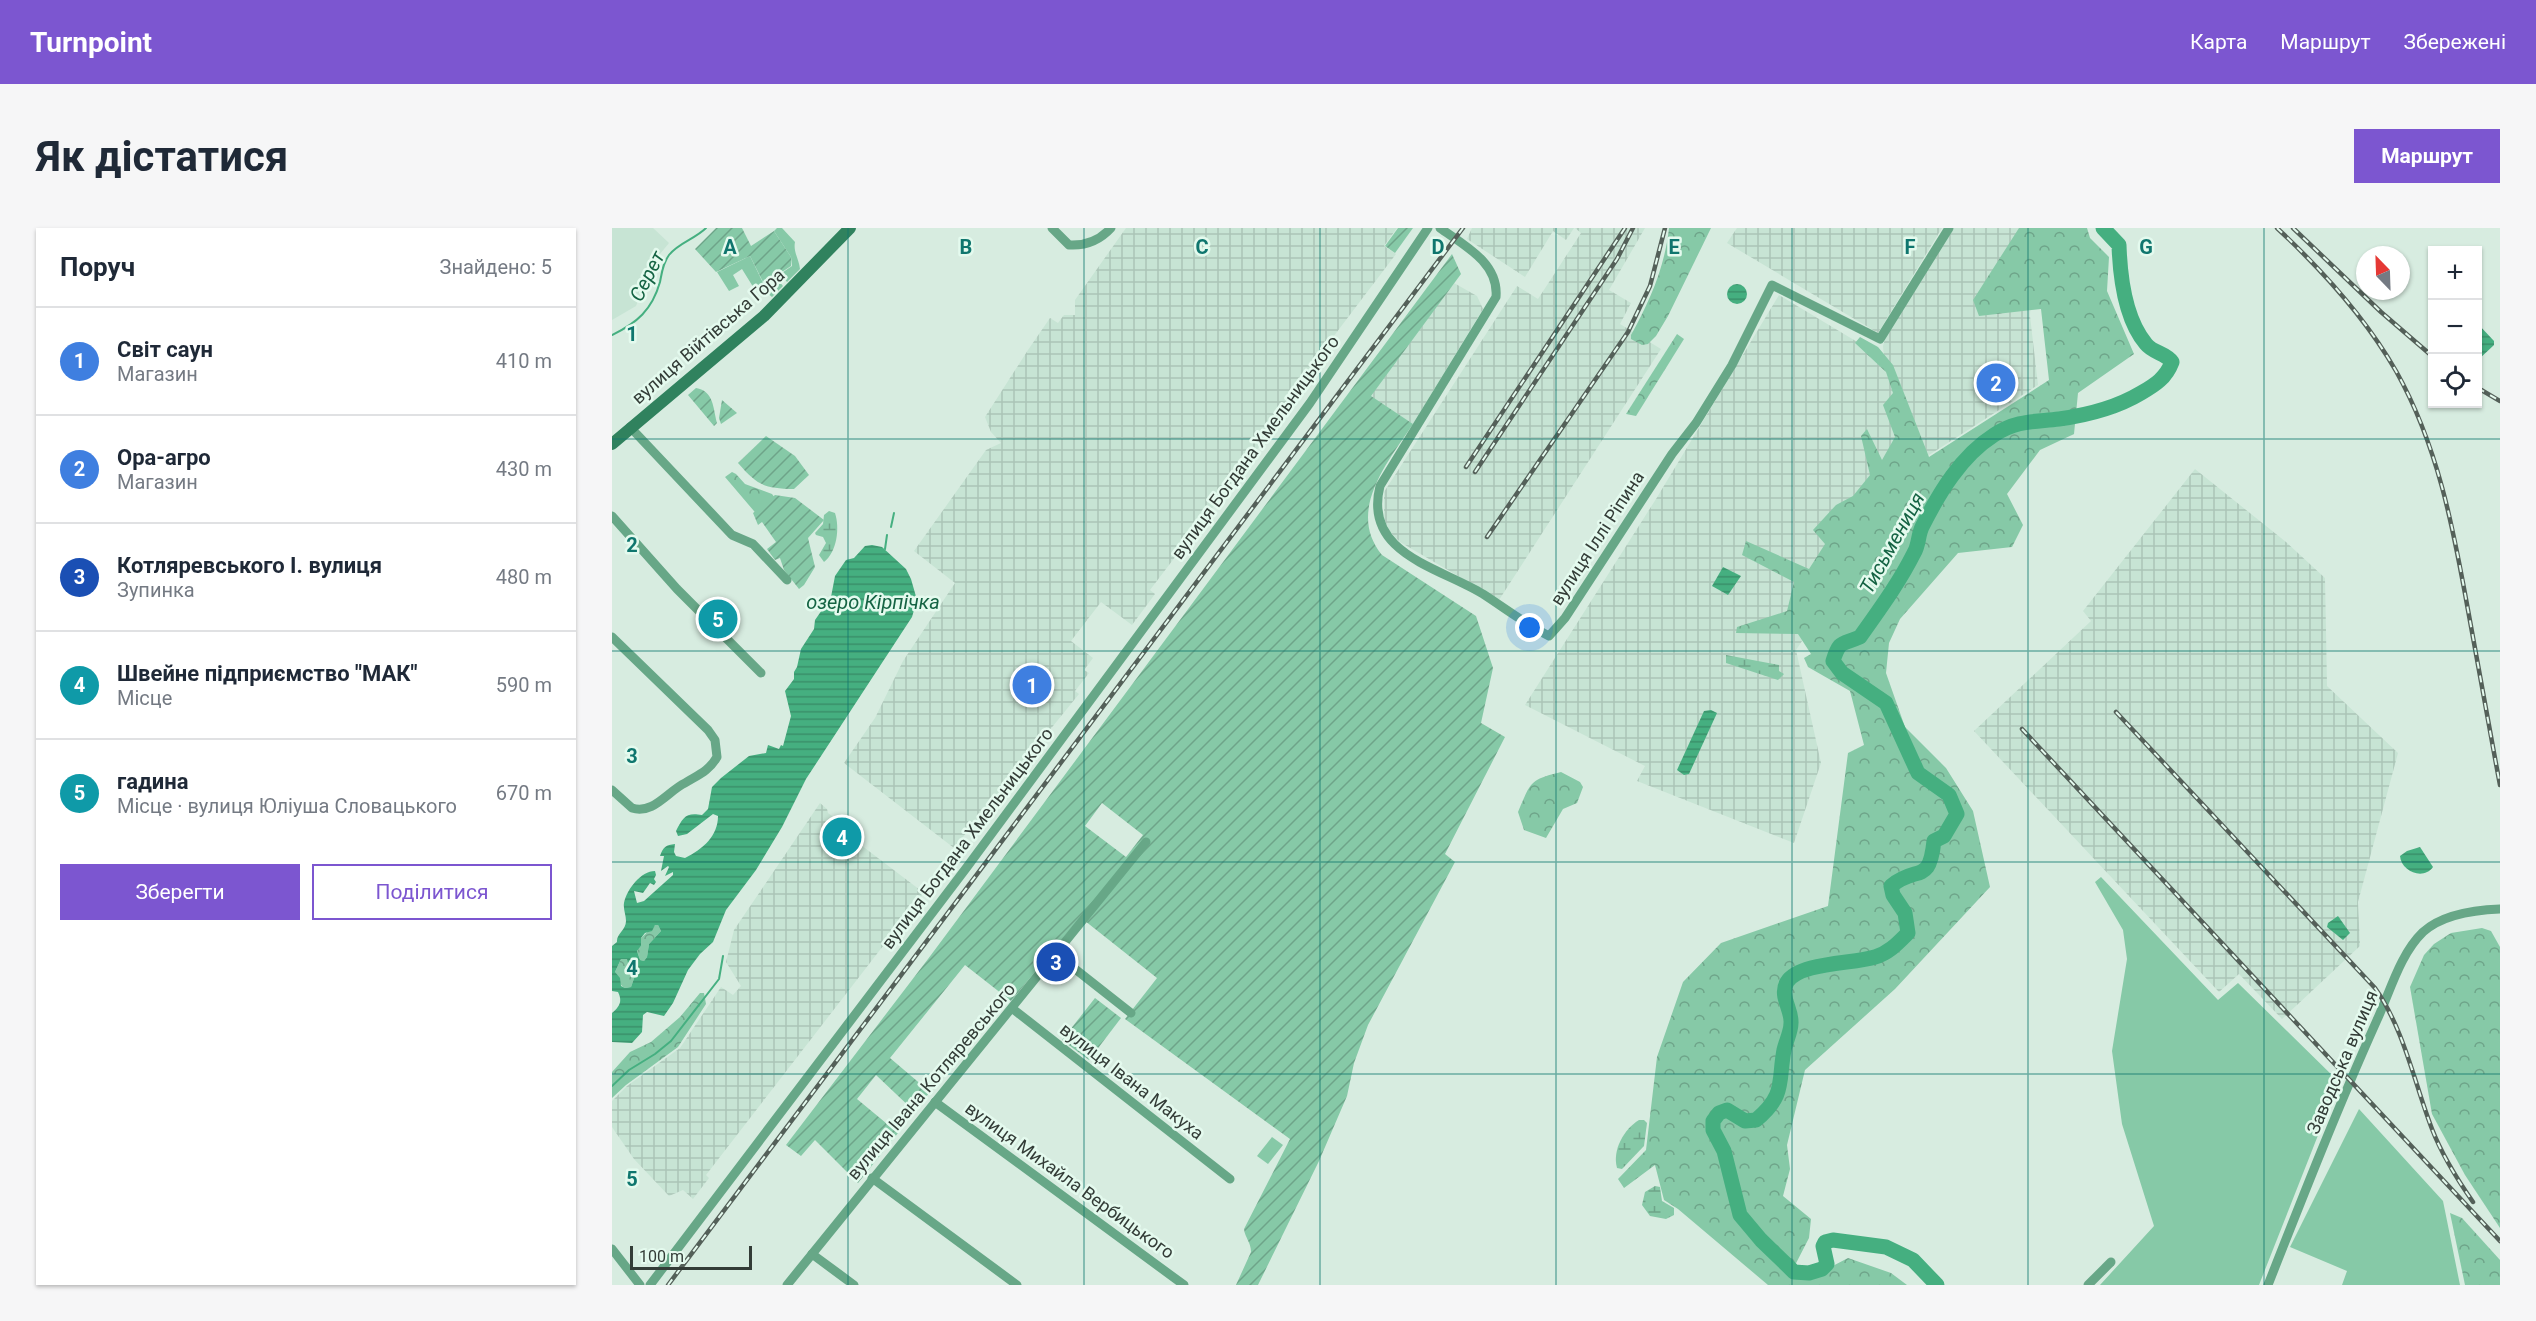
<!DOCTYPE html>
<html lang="uk">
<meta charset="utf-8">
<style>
body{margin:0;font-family:Roboto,sans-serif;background:#f6f6f7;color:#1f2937}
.controls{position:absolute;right:18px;top:18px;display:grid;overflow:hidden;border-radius:0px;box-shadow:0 2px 4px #0004}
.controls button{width:54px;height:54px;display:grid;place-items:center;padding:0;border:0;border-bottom:2px solid #e0e1e3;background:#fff;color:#1f2937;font:30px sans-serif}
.compass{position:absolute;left:1744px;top:18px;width:54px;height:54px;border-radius:50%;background:#fff;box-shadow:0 2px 4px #0004;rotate:337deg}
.scale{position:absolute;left:18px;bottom:15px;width:122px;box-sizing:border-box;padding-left:6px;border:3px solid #333c37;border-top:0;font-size:16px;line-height:21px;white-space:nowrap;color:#333c37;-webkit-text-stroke:4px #e4faee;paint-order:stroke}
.you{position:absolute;left:918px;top:400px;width:21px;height:21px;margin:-15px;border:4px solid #fff;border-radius:50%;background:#1a73e8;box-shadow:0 0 0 9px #1a73e833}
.badge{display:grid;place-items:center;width:39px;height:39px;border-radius:50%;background:#7c56d0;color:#fff;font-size:20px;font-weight:700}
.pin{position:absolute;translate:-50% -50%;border:3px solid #fff;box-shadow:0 2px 6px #0006}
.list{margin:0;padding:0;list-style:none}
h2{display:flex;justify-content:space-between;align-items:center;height:78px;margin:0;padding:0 24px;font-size:26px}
h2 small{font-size:20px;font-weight:400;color:#747a83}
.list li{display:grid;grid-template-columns:39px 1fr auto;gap:18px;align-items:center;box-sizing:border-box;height:108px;padding:0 24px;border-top:2px solid #e0e1e3}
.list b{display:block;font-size:22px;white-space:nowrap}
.list p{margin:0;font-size:20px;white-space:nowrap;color:#747a83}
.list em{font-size:20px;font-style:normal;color:#747a83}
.actions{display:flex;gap:12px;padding:18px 24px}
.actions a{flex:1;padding:14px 0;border:2px solid #7c56d0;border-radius:0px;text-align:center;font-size:21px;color:#7c56d0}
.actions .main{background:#7c56d0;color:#fff}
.icon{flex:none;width:33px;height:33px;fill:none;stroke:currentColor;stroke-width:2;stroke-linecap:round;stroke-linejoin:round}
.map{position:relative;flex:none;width:1888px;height:1057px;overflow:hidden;border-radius:0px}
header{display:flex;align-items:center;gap:36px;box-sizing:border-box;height:84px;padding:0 30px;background:#7c56d0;color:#fff}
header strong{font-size:28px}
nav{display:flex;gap:33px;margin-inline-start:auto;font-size:21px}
.intro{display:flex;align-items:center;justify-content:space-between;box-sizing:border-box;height:144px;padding:0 36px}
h1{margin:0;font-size:42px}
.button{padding:15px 27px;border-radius:0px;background:#7c56d0;color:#fff;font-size:21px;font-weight:700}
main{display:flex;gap:36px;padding:0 36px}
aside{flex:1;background:#fff;border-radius:0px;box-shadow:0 2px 4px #0004}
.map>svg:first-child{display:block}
.built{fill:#c7e4d4}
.industrial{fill:url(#industrial-grid)}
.green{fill:#86c9a7}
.forest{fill:url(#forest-crowns)}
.wetland{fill:url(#wetland-marsh)}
.garden{fill:url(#garden-furrows);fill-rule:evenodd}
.water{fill:url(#water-rules);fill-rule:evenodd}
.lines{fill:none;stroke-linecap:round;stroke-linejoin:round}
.stream{stroke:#45af80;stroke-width:2}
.river{stroke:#45af80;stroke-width:15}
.street{stroke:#67a787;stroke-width:9}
.secondary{stroke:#30825e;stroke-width:12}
.rail-casing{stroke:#546059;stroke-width:4.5}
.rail{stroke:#e4faee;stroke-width:2;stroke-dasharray:7;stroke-linecap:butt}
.grid{fill:none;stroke:#0f766e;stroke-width:1.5;stroke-opacity:0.55}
.labels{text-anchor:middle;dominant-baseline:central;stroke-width:5;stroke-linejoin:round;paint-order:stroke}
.street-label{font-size:18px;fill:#333c37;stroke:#e4faee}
.water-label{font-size:20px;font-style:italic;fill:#146343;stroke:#e4faee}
.grid-label{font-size:20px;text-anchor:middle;font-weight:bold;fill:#0f766e;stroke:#e4faee;stroke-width:5;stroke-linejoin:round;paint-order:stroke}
</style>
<header>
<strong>Turnpoint</strong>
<nav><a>Карта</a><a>Маршрут</a><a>Збережені</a></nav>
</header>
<div class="intro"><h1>Як дістатися</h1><a class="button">Маршрут</a></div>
<main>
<aside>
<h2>Поруч<small>Знайдено: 5</small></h2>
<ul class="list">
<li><span class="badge" style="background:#3f7fe0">1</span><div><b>Світ саун</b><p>Магазин</p></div><em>410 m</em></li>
<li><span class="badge" style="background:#3f7fe0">2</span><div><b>Ора-агро</b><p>Магазин</p></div><em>430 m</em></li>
<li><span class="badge" style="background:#1a4fb4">3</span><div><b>Котляревського І. вулиця</b><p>Зупинка</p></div><em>480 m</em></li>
<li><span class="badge" style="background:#0f9aa8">4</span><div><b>Швейне підприємство &quot;МАК&quot;</b><p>Місце</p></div><em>590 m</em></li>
<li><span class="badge" style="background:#0f9aa8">5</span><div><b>гадина</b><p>Місце · вулиця Юліуша Словацького</p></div><em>670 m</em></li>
</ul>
<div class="actions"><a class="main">Зберегти</a><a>Поділитися</a></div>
</aside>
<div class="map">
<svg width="1888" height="1057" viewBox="0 0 1888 1057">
<defs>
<pattern id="industrial-grid" width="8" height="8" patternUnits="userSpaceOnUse" patternTransform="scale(1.5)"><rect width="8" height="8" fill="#c7e4d4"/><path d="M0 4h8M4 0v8" fill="none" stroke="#abc4b7"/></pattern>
<pattern id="forest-crowns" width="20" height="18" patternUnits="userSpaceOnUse" patternTransform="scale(1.5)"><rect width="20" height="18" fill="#86c9a7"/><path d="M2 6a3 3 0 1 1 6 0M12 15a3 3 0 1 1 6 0" fill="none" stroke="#6ea489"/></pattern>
<pattern id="wetland-marsh" width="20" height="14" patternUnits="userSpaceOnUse" patternTransform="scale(1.5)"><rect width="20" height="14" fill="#86c9a7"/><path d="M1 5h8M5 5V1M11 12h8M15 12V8" fill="none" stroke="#6ea489"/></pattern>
<pattern id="garden-furrows" width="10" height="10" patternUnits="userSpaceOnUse" patternTransform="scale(1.5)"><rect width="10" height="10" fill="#86c9a7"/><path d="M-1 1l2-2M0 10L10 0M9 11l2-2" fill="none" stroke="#6ea489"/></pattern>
<pattern id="water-rules" width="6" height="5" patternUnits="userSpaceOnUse" patternTransform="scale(1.5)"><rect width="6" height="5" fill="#45af80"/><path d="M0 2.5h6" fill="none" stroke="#3a906a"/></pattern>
</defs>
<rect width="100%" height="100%" fill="#d7ece0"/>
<polygon class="built" points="0,0 41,0 57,15 43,32 24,78 0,92"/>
<g class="industrial">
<polygon points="514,0 785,0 772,18 784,26 690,150 694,157 538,362 543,366 520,397 489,374 459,413 481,430 472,442 477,445 463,463 467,466 342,620 232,535 263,490 291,433 343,355 302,323 374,222 389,215 379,204 373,189 416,122 438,90 446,95 452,87 463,87 463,72"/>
<polygon points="860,0 962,0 954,12 941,3 913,49 855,11"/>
<polygon points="963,0 1033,0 997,62 1019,75 1008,96 1049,121 887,372 788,314 778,304 772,290 772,264 905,58 926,71 969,5"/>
<polygon points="1125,0 1330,0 1266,105 1115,15"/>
<polygon points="1342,0 1422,0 1418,88 1426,157 1314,229 1184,422 1209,535 1182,615 1025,553 1033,538 913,477 1044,271 1167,67 1272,130 1271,118 1274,107"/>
<polygon points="842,55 865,68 871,81 801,196 758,168"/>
<polygon points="1583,241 1674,314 1713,350 1715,458 1786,525 1746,674 1748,718 1670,791 1627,746 1607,764 1362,503 1479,393 1471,383"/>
<polygon points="208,575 215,581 216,585 244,606 241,611 312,665 94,947 97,950 81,971 71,962 57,968 22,931 0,899 0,873 15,858 68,820 109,759 121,767 129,758 114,734 122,702"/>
</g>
<g class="green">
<path d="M165 0H170L183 14C181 24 187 31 188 41L175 54 170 48 166 52 171 58 160 69 148 59 143 62 130 41 121 47 127 58 117 63 105 44 138 28 152 57 180 38 179 29 162 3Z"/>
<polygon points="1489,649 1606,772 1626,755 1727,854 1647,1057 1488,1057 1542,998 1510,896 1500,823 1515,731 1511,702 1483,654"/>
<polygon points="1747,881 1831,973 1848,1057 1730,1057 1735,1043 1678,1019"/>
<polygon points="660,909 671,917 656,936 645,928"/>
</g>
<g class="forest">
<path d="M1057 0H1099L1056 88 1044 108 1036 116 1030 117 1019 111V107C1038 73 1053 38 1057 0Z"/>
<polygon points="1407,0 1475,0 1478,10 1497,29 1495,63 1522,126 1466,165 1462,206 1428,222 1395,266 1411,297 1400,319 1346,325 1288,391 1277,415 1274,445 1293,499 1334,540 1361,583 1378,659 1283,761 1193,842 1175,917 1178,941 1171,968 1199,991 1197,1010 1179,1045 1194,1052 1236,1030 1279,1045 1295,1057 1156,1057 1066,981 1052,972 1043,937 1012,960 1006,951 1034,922 1045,829 1071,754 1109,715 1216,678 1236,525 1252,517 1238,463 1196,439 1192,430 1199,426 1186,406 1124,405 1125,399 1175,383 1182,354 1130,327 1134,313 1197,341 1213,316 1201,302 1224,277 1241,268 1258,247 1249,208 1255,201 1270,232 1283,209 1271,177 1281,165 1274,144 1243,115 1248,109 1266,119 1281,137 1317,229 1437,152 1429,81 1367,88 1361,72"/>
<polygon points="1065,106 1072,111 1024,188 1014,186"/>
<polygon points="120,244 124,246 133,256 160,266 163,270 153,296 113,249"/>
<path d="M949 544 968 554 971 559 965 575 951 581 934 610 912 602 906 584C919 554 917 552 949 544Z"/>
<polygon points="43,697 46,697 49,703 37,716 35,729 32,733 28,732 25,723 29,718 29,710"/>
<polygon points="1870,700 1879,703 1888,719 1888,1000 1853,947 1820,886 1798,759 1812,727 1822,716 1839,705"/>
<path d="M9 731H15L26 739 19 759 13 760C7 757 5 750 3 744Z"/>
<polygon points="88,765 92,765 94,776 66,819 14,857 0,870 0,844 18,824 39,814 68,789"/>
<polygon points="1838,985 1850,990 1888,1032 1888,1057 1853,1057"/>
</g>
<g class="wetland">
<path d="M217 283 223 285C228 300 225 324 212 334L207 327 214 315 211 309 204 307 203 305 211 296 212 287Z"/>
<polygon points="1114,427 1167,437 1167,443 1172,446 1166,452 1114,435"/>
<path d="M1027 892H1032L1035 895 1032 918 1010 941 1005 940C1000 922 1012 901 1027 892Z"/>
<polygon points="1043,958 1048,959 1050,973 1062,980 1062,987 1054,991 1038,988 1030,977 1033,964"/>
</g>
<g class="garden">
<polygon points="104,0 130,0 139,18 162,3 179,29 179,38 152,56 138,28 104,44 83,21"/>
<polygon points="786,0 801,0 783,25 773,18"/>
<path d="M840 26 849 46 759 168 801 196C776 234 734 283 770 327L864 388 881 440 869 495 893 509 833 626 843 634 756 797 742 835 735 868 707 933 646 1057H624L639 1024C639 1014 633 1010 632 1001L678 911 513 791 545 750 468 689 399 773 353 737 278 830 318 864 302 883 264 847 245 871 286 905 246 955 203 912 189 928 174 917 316 731ZM490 575 531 607 514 629 473 598Z"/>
<path d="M84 160C102 163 101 180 105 195L102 198 76 167Z"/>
<polygon points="110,172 125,185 109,196 107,190"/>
<path d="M154 208 183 228 197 247 182 261C152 260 146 258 126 235Z"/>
<polygon points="163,267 183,270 212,292 196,310 203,339 192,357 187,361 172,342 168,330 163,332 155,321 164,314 150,294 146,297 141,285"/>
<polygon points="483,770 509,790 477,832 450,812"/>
</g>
<g class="water">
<circle cx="1125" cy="66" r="10"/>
<polygon points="1866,96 1882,113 1882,117 1866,132"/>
<path d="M260 317 270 319 294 341 299 351 305 372 300 389 194 551 170 599 144 642 114 682 101 714 88 726 76 742 61 775 52 788 35 784 31 787 30 804 20 815 0 814V785C7 779 11 774 6 764L0 763V718L5 714C4 706 14 702 14 693 14 687 11 681 12 675 15 661 29 643 43 643L44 647 42 651 44 654 42 657 38 655 31 665 22 663 25 675 32 673 61 647V644L53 648 57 639 56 638 49 643 52 628H48C51 619 54 617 63 616L62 624 64 628 73 630C91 621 106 608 106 588L101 586 75 606 66 608 64 603C71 589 74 584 90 587L96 581 100 559 109 550 137 528 154 525 156 517 167 521 169 517 171 518 179 488 173 463 182 451V444L185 439 189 421 202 401 203 392 219 369 223 348 234 332 242 330 253 318ZM43 697H46L49 703 37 716 35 729 32 733 28 732 25 723 29 718V710L33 705 40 703ZM9 731H15L16 735 26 739 19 759 13 760 9 758 8 750 3 744Z"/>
<polygon points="1111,339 1129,348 1116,367 1100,358"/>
<polygon points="1099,482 1105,485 1077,546 1072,547 1065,542 1092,483"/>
<path d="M1808 619 1821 639C1811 653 1789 643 1788 628L1795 623Z"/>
<polygon points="1726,688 1738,705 1731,712 1715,699 1716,695"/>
</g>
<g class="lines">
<g class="stream">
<path d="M0 107C25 95 40 82 48 54 50 44 51 35 57 27 66 15 83 11 94 0"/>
<polyline points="279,299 282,285"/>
<polyline points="273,321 275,307"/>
<polyline points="0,858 17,842 43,826 59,813 107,751 111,728"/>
</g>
<path class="river" d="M1325 1057 1301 1032 1274 1019 1221 1012 1213 1014 1211 1018 1215 1036 1210 1041 1197 1045 1182 1044 1149 1012 1128 987 1112 923 1101 902V893L1107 885 1115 882 1133 893 1144 892C1174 867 1166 854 1172 822 1174 813 1179 804 1179 795 1180 781 1167 768 1175 754 1188 734 1241 736 1263 729 1277 725 1286 715 1296 705L1293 685 1281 667 1279 658C1306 636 1317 658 1322 613L1332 608 1345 586 1337 567 1306 545 1274 475 1230 445 1221 433C1228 411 1230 417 1248 409 1267 382 1287 355 1302 325 1307 317 1306 307 1310 299 1327 265 1349 228 1382 207 1405 192 1422 194 1447 191 1476 187 1504 180 1529 165 1543 157 1554 150 1560 134 1554 125 1541 125 1534 116 1513 91 1508 48 1507 17L1491 0"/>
<g class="street">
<path d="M440 0 457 17C473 18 488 12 499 0"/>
<path d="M828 0C852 17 887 35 884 69L768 258C751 326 827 339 871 366 894 381 912 395 937 408L953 390 1060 226 1084 195 1120 137 1160 57 1268 111 1337 0"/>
<polyline points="18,199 120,307 141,316 175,352"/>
<polyline points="0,288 65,361 149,445"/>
<path d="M0 409 96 502 103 512 105 529C97 543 86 547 73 555 56 563 41 587 20 580L0 562"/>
<polyline points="444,726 519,785"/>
<polyline points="401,781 618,951"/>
<polyline points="323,874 572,1057"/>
<polyline points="260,950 405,1057"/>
<polyline points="0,1021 28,1057"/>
<polyline points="200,1026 242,1057"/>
<polyline points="38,1057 355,639 698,175 816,0"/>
<polyline points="175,1057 534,614"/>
<polyline points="1476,1057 1499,1034"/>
<path d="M1656 1057C1691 968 1726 879 1765 792 1778 764 1788 726 1811 704 1831 686 1862 682 1888 681"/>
</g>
<polyline class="secondary" points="0,216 152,88 238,0"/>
<defs>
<g id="rail">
<path d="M1665 0C1710 42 1753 89 1784 143 1826 218 1841 299 1856 382 1867 441 1877 499 1888 557"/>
<polyline points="1681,0 1769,84 1820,128"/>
<polyline points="1866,160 1888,173"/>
<polyline points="854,239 1013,0"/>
<polyline points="863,244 1005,31 1021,0"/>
<polyline points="875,309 1016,104 1038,58 1053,0"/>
<path d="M1504 484 1763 760C1792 801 1802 854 1820 901 1830 927 1845 951 1861 974"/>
<polyline points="1410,501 1888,1013"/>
<polyline points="56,1057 851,0"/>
</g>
</defs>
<use href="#rail" class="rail-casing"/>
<use href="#rail" class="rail"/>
</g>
<path class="grid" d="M236 0V1057M472 0V1057M708 0V1057M944 0V1057M1180 0V1057M1416 0V1057M1652 0V1057M0 211H1888M0 423H1888M0 634H1888M0 846H1888"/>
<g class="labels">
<g class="street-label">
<text transform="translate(96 108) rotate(-41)">вулиця Війтівська Гора</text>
<text transform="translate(643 219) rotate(-54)">вулиця Богдана Хмельницького</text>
<text transform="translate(985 310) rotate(-57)">вулиця Іллі Ріпина</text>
<text transform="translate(355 610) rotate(-53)">вулиця Богдана Хмельницького</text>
<text transform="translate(1730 834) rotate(-67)">Заводська вулиця</text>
<text transform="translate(319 853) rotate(-50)">вулиця Івана Котляревського</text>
<text transform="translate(520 853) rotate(38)">вулиця Івана Макуха</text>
<text transform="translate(458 952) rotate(36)">вулиця Михайла Вербицького</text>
</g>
<g class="water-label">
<text transform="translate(35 48) rotate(-63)">Серет</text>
<text transform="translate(1280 315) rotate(-61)">Тисьмениця</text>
<text x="261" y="374">озеро Кірпічка</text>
</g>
</g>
<g class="grid-label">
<text x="118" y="26">A</text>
<text x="354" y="26">B</text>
<text x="590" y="26">C</text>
<text x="826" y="26">D</text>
<text x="1062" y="26">E</text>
<text x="1298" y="26">F</text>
<text x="1534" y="26">G</text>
<text x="20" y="113">1</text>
<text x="20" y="324">2</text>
<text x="20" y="535">3</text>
<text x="20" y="747">4</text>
<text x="20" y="958">5</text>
</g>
</svg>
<div class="controls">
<button>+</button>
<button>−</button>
<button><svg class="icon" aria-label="locate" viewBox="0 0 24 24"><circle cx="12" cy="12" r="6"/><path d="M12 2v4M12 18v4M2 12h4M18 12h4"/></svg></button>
</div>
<svg class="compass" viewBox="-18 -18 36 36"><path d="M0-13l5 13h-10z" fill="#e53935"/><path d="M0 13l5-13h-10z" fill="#747a83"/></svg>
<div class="scale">100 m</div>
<div class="you"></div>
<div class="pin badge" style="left:420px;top:457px;background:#3f7fe0">1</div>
<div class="pin badge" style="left:1384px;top:155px;background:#3f7fe0">2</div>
<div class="pin badge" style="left:444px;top:734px;background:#1a4fb4">3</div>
<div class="pin badge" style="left:230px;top:609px;background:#0f9aa8">4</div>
<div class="pin badge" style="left:106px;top:391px;background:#0f9aa8">5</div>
</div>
</main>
